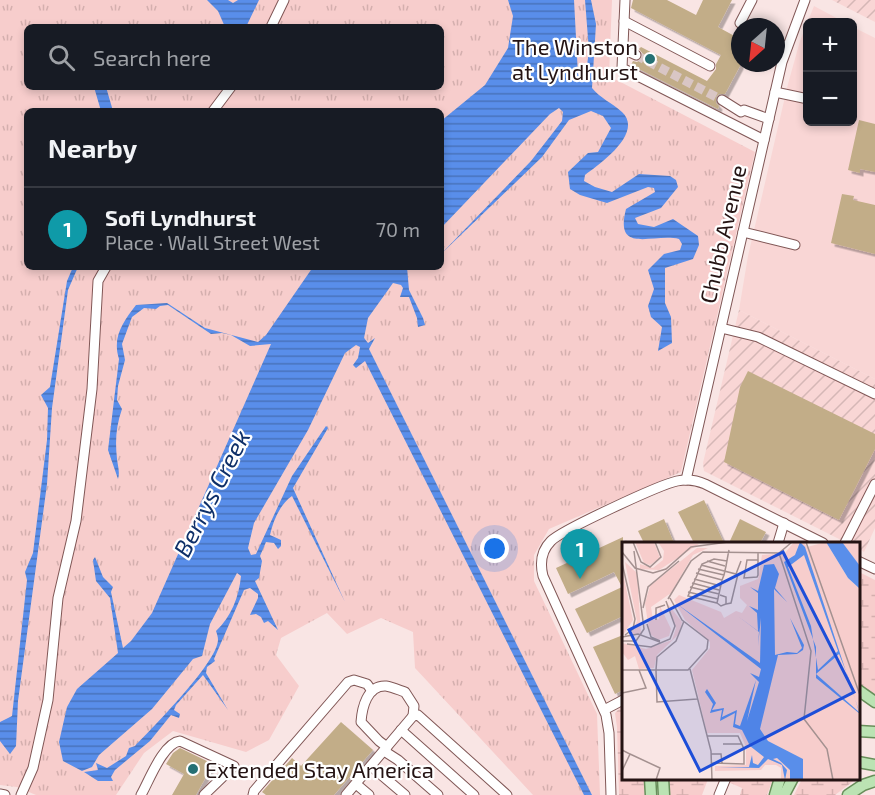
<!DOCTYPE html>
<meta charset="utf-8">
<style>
body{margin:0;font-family:"Exo 2",sans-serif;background:#242831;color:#f1f3f6}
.controls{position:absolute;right:18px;top:18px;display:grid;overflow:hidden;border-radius:9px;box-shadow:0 3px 9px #0003}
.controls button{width:54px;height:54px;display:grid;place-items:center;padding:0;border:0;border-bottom:2px solid #363941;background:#171b24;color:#f1f3f6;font:30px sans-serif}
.compass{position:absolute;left:731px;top:18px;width:54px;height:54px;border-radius:50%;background:#171b24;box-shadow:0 3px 9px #0003;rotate:207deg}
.you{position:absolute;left:495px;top:549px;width:21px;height:21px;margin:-15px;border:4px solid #fff;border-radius:50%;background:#1a73e8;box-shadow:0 0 0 9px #1a73e833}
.badge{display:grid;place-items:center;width:39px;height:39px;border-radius:50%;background:#95b8bc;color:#fff;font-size:20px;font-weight:700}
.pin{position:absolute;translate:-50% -50px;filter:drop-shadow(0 2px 3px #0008)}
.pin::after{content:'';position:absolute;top:32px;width:21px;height:18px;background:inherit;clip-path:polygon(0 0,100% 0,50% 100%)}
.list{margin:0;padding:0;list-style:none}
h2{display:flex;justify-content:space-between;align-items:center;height:78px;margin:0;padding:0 24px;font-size:26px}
h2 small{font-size:20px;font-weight:400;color:#9ea1a6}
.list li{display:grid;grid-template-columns:39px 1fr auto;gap:18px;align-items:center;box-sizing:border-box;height:84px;padding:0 24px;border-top:2px solid #363941}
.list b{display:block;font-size:22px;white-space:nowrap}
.list p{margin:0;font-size:20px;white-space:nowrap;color:#9ea1a6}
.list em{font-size:20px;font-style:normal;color:#9ea1a6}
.icon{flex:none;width:33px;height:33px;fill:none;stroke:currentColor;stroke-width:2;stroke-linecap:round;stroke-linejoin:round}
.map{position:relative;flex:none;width:875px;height:795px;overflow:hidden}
.search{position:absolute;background:#171b24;box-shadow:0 3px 9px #0003;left:24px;top:24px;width:420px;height:66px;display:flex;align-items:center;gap:15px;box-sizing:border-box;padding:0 21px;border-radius:9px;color:#9ea1a6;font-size:22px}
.panel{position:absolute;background:#171b24;box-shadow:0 3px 9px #0003;left:24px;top:108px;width:420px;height:162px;border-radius:9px}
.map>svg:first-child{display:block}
.built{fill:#f9d6d5}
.industrial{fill:url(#industrial-furrows)}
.wetland{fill:url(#wetland-marsh)}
.park{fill:url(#park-tufts);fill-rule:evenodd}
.water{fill:url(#water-rules)}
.building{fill:#c2ad88;filter:url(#shadow)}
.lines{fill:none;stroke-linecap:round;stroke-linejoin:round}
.minor-tunnel{stroke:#d9c6c5;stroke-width:9;stroke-dasharray:9 4.5;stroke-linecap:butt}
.minor-casing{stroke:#805756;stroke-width:11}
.major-casing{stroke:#688e5a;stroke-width:13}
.minor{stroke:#fff;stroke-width:9}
.major{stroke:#bbe3b3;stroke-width:10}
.poi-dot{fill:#257074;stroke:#fff;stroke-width:2}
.labels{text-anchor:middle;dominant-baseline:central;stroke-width:4.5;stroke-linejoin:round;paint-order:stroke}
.poi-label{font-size:22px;fill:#241313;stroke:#fff;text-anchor:end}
.street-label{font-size:22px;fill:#241313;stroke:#fff}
.water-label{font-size:24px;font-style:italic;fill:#0e2f68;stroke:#fff}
.inset-road{fill:none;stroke:#a49190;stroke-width:1.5}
.view{fill:#1d4ed8;fill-opacity:0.15;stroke:#1d4ed8;stroke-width:3}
.inset-edge{fill:none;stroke:#241313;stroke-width:3}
</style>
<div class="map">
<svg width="875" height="795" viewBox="0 0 875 795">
<defs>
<pattern id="industrial-furrows" width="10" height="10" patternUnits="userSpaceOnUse" patternTransform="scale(1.5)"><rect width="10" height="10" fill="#f9d6d5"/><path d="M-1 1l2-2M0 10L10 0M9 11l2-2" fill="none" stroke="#d5b7b6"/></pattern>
<pattern id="wetland-marsh" width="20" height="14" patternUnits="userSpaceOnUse" patternTransform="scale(1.5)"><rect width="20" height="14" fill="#f7cdcc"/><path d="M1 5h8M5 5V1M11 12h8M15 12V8" fill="none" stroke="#d4afae"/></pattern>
<pattern id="park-tufts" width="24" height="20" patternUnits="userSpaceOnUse" patternTransform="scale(1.5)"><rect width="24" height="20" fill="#f7cdcc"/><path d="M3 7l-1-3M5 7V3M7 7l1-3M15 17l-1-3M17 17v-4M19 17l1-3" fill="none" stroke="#d4afae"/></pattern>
<pattern id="water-rules" width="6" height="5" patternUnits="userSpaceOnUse" patternTransform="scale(1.5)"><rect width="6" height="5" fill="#598eea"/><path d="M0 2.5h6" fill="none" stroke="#4973bc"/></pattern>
<filter id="shadow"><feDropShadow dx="3.5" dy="3.5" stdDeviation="0" flood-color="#0004"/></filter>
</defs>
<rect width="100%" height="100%" fill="#f9e5e4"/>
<polygon class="built" points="814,6 844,22 808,22 808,122 852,122 853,27 875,38 875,379 739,310 748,256 788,84 800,41"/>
<g class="industrial">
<polygon points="832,0 875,0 875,22"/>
<polygon points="739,310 875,379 875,528 864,552 859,549 858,543 847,543 704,471 703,463"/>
</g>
<g class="wetland">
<polygon points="859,572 875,580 875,696 859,685"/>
<polygon points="623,705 623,778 644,779 645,795 619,795 617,727 615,713"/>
<polygon points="669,779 669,778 708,779 702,795 670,795"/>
<polygon points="721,779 773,779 767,795 740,795 742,788"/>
<polygon points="802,779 802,778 856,779 835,795 794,795"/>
</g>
<path class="park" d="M0 0H612L609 76 755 152 681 472 549 529 534 555V581L597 714 600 795H533L415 668 413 632 381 618 347 634 327 613 281 638 276 655 299 686 269 740 246 752 173 731 144 753 116 795H36L17 787 0 785ZM27 27H441V87H27ZM27 111H441V267H27Z"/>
<g class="water">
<polygon points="207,0 228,0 233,3 238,0 259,0 246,27 225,27 218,11"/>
<path d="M508 0H574L578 75 587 65 589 51 585 0H591L596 24 592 88C600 98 612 103 622 112 644 133 600 164 585 175L584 181 595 187 612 192 639 174 670 176 676 180 678 187 661 208 635 218 638 224 654 227 673 219 698 236 699 245 693 259 665 268V303L671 317 672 343 658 351 662 327 651 317 648 306 654 289 648 270 664 254 680 250 682 244 679 239C653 233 614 255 626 209L655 192 654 188 648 187 607 203 580 195 570 189 568 172 588 153 598 152 611 128 603 116 591 111 569 120 542 157 441 254 531 161 562 121 563 112 559 108 550 114 441 228V121L485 85 508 48 513 16Z"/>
<polygon points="94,87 106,87 113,111 101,111"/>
<polygon points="73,267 78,267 68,290 52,408 47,484 18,701 16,746 10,754 0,741 0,722 12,716 27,580 25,572 33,553 47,440 48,408 41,395 50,387 67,281"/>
<path d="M313 267H407L409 290 423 318 425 325 418 327 417 318 409 297H400L403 288 401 285 393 283 368 318 364 338 368 343 375 338 369 349 592 795H584L365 361 356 368 353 365 358 358 360 347 356 345 345 353 308 430 254 523 248 548 251 555 256 554 292 476 326 426 328 428 293 488 345 602 292 496C280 504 273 521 270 535L281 540V546L278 549 274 543 266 542 260 556 262 561 259 578 255 581 278 630 268 621 264 623 261 617 256 614 250 615 258 598V594L250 588 244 590 214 659 215 661 207 667 206 673 228 710 203 675 176 705 174 710 180 714 179 718 171 715 150 741 115 770 111 777 113 781H98L84 772 98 770 96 763 107 768 126 756 129 748 135 746C153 727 217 663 218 640 218 637 217 634 216 631 231 617 239 597 241 576L237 573 210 624 202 656 193 659 152 709 99 755 92 767 82 771 63 761 59 742 67 707 77 689 118 653 110 598 96 581 93 560 95 557 103 577 113 587 111 592 123 648 131 641 152 613 271 344 250 346 231 335 222 333 211 334 168 305 160 306 156 309 144 308 132 317 122 344 125 360 118 386 117 400 122 409C116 426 115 441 117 459 118 467 120 472 118 479L108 450 119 359C112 337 123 322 136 305L167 303 205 328 258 342 266 335Z"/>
</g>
<g class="building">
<polygon points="633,0 667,0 696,15 703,0 732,0 718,27 740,39 740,66 725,94 719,94 716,97 716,103 719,106 718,109 631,65 633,61 637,62 642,58 643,54 639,49 641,47 707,81 716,69 716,64 721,55 631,8"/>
<polygon points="859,120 875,124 875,172 860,169 860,173 848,170"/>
<polygon points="842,194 854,196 853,200 875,205 875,254 831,243"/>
<polygon points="748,371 875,434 875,449 839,520 724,462 740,387"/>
<polygon points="704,500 724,543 694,543 678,512"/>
<polygon points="664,519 674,543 644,543 638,531"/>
<polygon points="740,519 766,532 760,543 729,543"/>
<polygon points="623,537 623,616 587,633 575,609 622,587 614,572 568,594 556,568"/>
<polygon points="623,635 623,690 615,694 593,647"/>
<polygon points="341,722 373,750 334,795 266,795 262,792 292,758 301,766"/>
<polygon points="180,748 213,764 196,795 172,795 184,774 166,764 173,753"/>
</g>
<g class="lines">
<polyline class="minor-tunnel" points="636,55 722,100"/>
<defs>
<g id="minor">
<polyline points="625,0 622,68 764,140"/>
<polyline points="624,21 710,66"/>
<polyline points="271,27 284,0"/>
<polyline points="748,27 740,23 752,0"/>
<polyline points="776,42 787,47"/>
<polyline points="623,49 636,55"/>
<polyline points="775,92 808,99"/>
<polyline points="722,100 741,112 744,110 769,119"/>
<polyline points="213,111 231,87"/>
<polyline points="743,232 795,245"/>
<polyline points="721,328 758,337 875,394"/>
<polyline points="686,480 782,62 805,0"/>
<polyline points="778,543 784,523"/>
<polyline points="845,543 875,484"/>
<polyline points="858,561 875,569"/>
<polyline points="604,710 623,700"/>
<polyline points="401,730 474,795"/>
<path d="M387 747 379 741 361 722C362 708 367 685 386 686 392 687 399 690 405 692L414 706 413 716"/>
<polyline points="384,751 398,760 438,795"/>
<polyline points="371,766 405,795"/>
<polyline points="356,784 369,795"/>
<polyline points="0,794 5,795"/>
<polyline points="21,795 33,768 48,700 58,598 76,521 92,389 98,281 106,267"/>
<path d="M141 795C149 781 163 743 180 741L234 766 204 795"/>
<polyline points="253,795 254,791 348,682 354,680 367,684 372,691"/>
<polyline points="346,795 413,716 418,715 507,795"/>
<path d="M611 795 609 733 606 715 543 576C540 564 541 551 551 541 562 530 659 485 677 481 687 479 696 480 705 484L823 543"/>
<polyline points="719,795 726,778"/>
</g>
<g id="major">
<polyline points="858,690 875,702"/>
<polyline points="858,731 875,732"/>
<polyline points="858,762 875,765"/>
<polyline points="650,778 651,795"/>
<polyline points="663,778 664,795"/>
<polyline points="775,795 780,778"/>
<polyline points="784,795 793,778"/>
<polyline points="848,795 863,785 875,781"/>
</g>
</defs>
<use href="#minor" class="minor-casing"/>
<use href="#major" class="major-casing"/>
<use href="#minor" class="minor"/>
<use href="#major" class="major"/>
</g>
<g class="poi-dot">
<circle cx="650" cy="59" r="6"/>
<circle cx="193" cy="769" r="6"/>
</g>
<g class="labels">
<g class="poi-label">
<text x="638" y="46">The Winston<tspan x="638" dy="25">at Lyndhurst</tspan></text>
<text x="205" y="769" text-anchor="start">Extended Stay America</text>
</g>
<g class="street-label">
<text transform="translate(722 234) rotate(-77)">Chubb Avenue</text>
</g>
<g class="water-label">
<text transform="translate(211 493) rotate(-63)">Berrys Creek</text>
</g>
</g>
<g transform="translate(622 542)">
<rect width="238" height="238" fill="#f9e5e4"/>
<path d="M13 0H32L38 16 28 23 22 21ZM36 0H60L77 2 37 28 18 27V22L31 26 41 18 42 9ZM220 0H238V24L220 1ZM75 6H86L71 13 49 51 29 65 31 78 37 77 38 64 49 87 47 94 36 98 28 92 25 75 23 61 28 44ZM3 20 15 31 19 92 8 93 15 79ZM0 27 11 78 1 93 0 92ZM46 62 60 80 57 92 35 113 32 126 17 127 13 114 6 118 0 110V101L24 107 50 98 54 86Z" fill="#f7cdcc"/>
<path d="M172 0H182L185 5 204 0 226 36 238 47V238H159V226L154 223H143L139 228 93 229V224L124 223V205L118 191H85L70 128 88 106V100L63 78 52 58 57 53 99 70 102 76 114 69 120 71 125 63 118 56V44L136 37 140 13 163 11Z" fill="#f7cdcc"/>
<path d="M178 0 183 5 238 172 194 136V105L162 20 173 13ZM182 13 216 109 196 128 189 84 166 25ZM217 112 227 137 237 170 194 132ZM204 0H220L238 24V47L226 36ZM152 22 157 32 153 46 165 60 152 47 153 113 165 110 175 111 180 106 168 76 182 103 181 108 175 112 156 113 138 187 146 199 181 217V238H168V228L155 216 151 217 159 221 165 228 163 238 160 223 146 217 137 226 95 225H127L130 213 131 221 136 223 142 215 128 204 120 188 111 185 113 171 98 179 100 168 88 171 91 162 83 150 85 147 94 161 90 168 102 166 100 175 115 168 113 182 118 184 134 138 125 179 137 140 128 131 137 135 139 127 55 62 138 121 139 76 136 104 137 90 117 75 136 89 135 71 127 64 136 68V51L128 45 136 49 142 23Z" fill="#598eea" fill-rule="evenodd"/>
<path class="inset-road" d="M11 0 19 20 28 25 39 15 33 0M184 0 239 156M0 10 13 26 31 31 44 27 69 5 106 0M136 10V33L135 35 122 36 125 18H136M157 11 189 109 182 177 205 207 211 238M85 19 103 24M105 19 92 17 80 22 66 54 95 61 100 38 102 33 104 24 106 13 107 8M0 21 13 77 11 87 3 93M79 23 114 32 119 19M76 27 102 33M74 31 100 38M72 37 99 44M70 41 97 48M68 45 97 52M66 50 96 57M46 57 69 19 81 10 157 11 170 0M95 61 99 64 104 62V55L98 53M104 62 109 61 116 32M21 66 26 45 57 19M34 78V66L43 63M25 82 29 95 38 99M0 95 16 92 38 100M0 99H14L22 87 12 9M5 102 29 105 48 97 53 84 44 59M68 127 89 209 90 238M0 128H66L85 107 86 98 60 78 48 56M34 128 35 160 75 157M34 128 35 115 54 99 62 79M0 151 24 146 17 128M0 165V207M85 194H116L122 207V222L90 221M101 202H120M0 208 8 212 0 229M8 212 38 226 34 238M89 212H99L100 221"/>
<path class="view" d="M161 10 232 150 78 229 7 88Z"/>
<rect width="238" height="238" class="inset-edge"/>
</g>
</svg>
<div class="controls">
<button>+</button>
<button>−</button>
</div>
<svg class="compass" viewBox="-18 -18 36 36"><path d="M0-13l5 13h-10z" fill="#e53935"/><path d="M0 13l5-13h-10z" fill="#9ea1a6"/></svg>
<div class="you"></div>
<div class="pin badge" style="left:580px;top:579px;background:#0f9aa8">1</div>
<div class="search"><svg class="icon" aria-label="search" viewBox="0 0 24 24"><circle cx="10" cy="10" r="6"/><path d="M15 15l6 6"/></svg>Search here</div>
<section class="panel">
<h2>Nearby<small></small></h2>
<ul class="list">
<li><span class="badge" style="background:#0f9aa8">1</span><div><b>Sofi Lyndhurst</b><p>Place · Wall Street West</p></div><em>70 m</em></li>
</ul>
</section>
</div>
